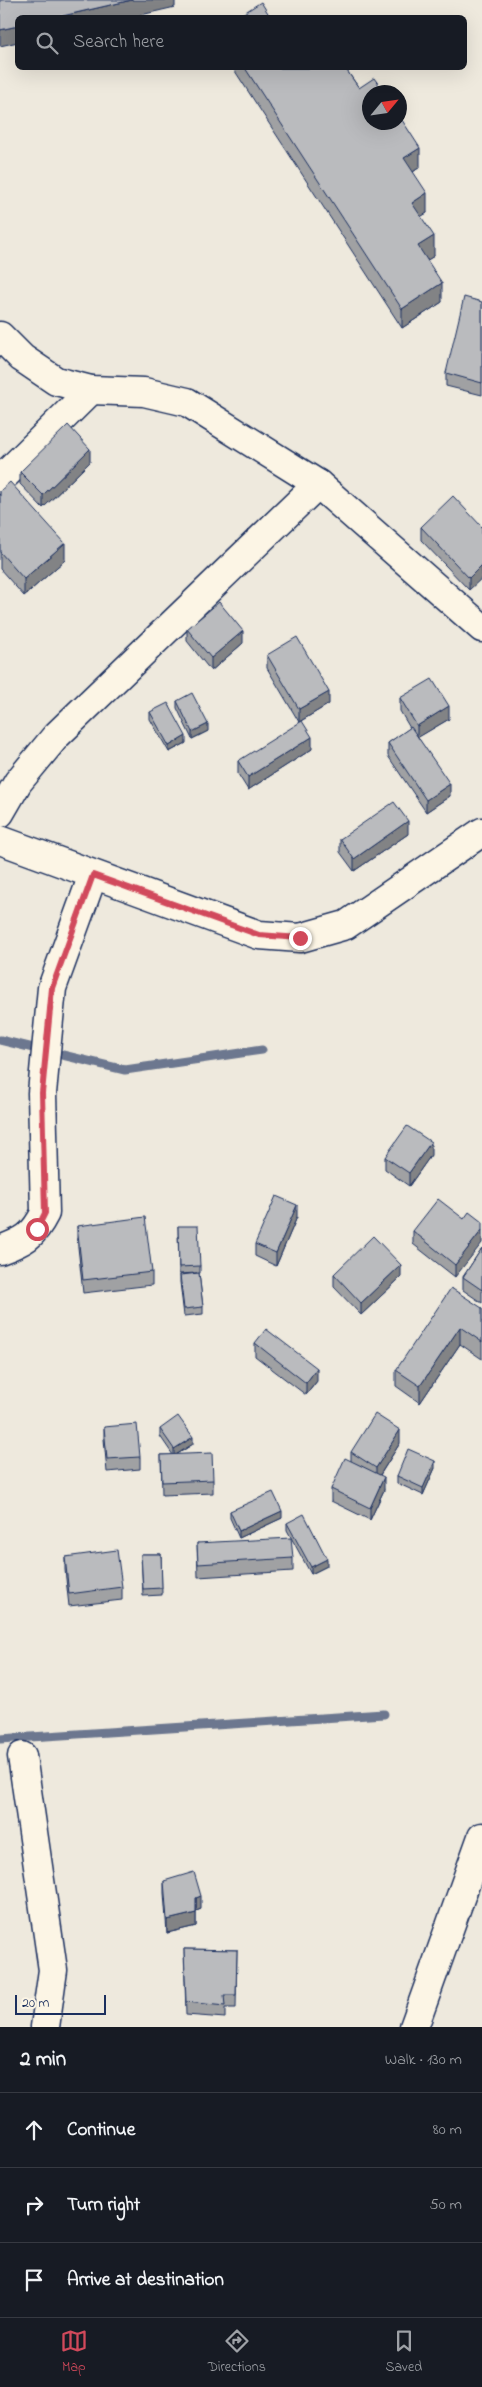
<!DOCTYPE html>
<meta charset="utf-8">
<style>
body{margin:0;font-family:"Indie Flower",sans-serif;background:#20242c;color:#f1f3f6}
.compass{position:absolute;left:362px;top:85px;width:45px;height:45px;border-radius:50%;background:#171b24;box-shadow:0 5px 20px #0002;rotate:61deg}
.scale{position:absolute;left:15px;bottom:12px;width:91px;box-sizing:border-box;padding-left:5px;border:2px solid #1b2f5e;border-top:0;font-size:14px;line-height:18px;white-space:nowrap;color:#1b2f5e;-webkit-text-stroke:4px #fcf5e5;paint-order:stroke}
.stop{position:absolute;width:15px;height:15px;margin:-11px;border:4px solid #d1495b;border-radius:50%;background:#fff}
.stop.end{background:#d1495b;border-color:#fff;box-shadow:0 1px 5px #0008}
.list{margin:0;padding:0;list-style:none}
h2{display:flex;justify-content:space-between;align-items:center;height:65px;margin:0;padding:0 20px;font-size:21px}
h2 small{font-size:16px;font-weight:400;color:#9ea1a6}
.list li{display:grid;grid-template-columns:32px 1fr auto;gap:15px;align-items:center;box-sizing:border-box;height:75px;padding:0 20px;border-top:1px solid #363941}
.list b{display:block;font-size:19px;white-space:nowrap}
.list em{font-size:16px;font-style:normal;color:#9ea1a6}
.icon{flex:none;width:28px;height:28px;fill:none;stroke:currentColor;stroke-width:2;stroke-linecap:round;stroke-linejoin:round}
.map{position:relative;flex:none;width:482px;height:2027px;overflow:hidden}
.search{position:absolute;background:#171b24;box-shadow:0 5px 20px #0002;left:15px;right:15px;top:15px;height:55px;display:flex;align-items:center;gap:12px;box-sizing:border-box;padding:0 18px;border-radius:8px;color:#9ea1a6;font-size:19px}
.sheet{height:290px;background:#171b24}
nav{display:flex;justify-content:space-around;align-items:center;box-sizing:border-box;height:70px;border-top:1px solid #363941;background:#171b24;font-size:14px;color:#9ea1a6}
nav a{display:grid;justify-items:center;gap:2px}
nav .on{color:#d1495b}
.map>svg:first-child{display:block}
.lines{fill:none;stroke-linecap:round;stroke-linejoin:round}
.stream{stroke:#6c778f;stroke-width:9}
.minor-casing{stroke:#1b2f5e;stroke-width:31}
.minor{stroke:#fcf5e5;stroke-width:28}
.wall{fill:#a0a1a3;stroke:#1b2f5e}
.shaded-wall{fill:#828385;stroke:#1b2f5e}
.building{fill:#babbbe;stroke:#1b2f5e}
.route{stroke:#d1495b;stroke-width:6}
</style>
<div class="map">
<svg width="482" height="2027" viewBox="0 0 482 2027">
<rect width="100%" height="100%" fill="#eee9dd"/>
<filter id="ink" filterUnits="userSpaceOnUse"><feTurbulence type="fractalNoise" baseFrequency=".02" numOctaves="2"/><feDisplacementMap in="SourceGraphic" scale="10" xChannelSelector="R" yChannelSelector="G"/><feConvolveMatrix kernelMatrix="1 2 1 2 8 2 1 2 1" color-interpolation-filters="sRGB"/></filter>
<g filter="url(#ink)">
<g class="lines">
<g class="stream">
<polyline points="0,1040 125,1070 262,1050"/>
<polyline points="0,1739 384,1714"/>
</g>
<defs>
<g id="minor">
<polyline points="0,336 22,358 56,381 91,390 144,392 187,402 318,484 482,628"/>
<polyline points="0,480 91,390"/>
<polyline points="0,813 18,782 56,736 318,484"/>
<polyline points="0,840 259,935 300,938 346,925 482,832"/>
<path d="M0 1250C24 1241 33 1237 45 1213L42 1093 52 988 93 875"/>
<polyline points="22,1756 53,1970 45,2027"/>
<polyline points="414,2027 482,1837"/>
</g>
</defs>
<use href="#minor" class="minor-casing"/>
<use href="#minor" class="minor"/>
</g>
<g class="wall">
<polygon points="233,68 345,68 359,88 420,167 413,172 427,213 421,216 434,256 427,260 442,302 402,328"/>
<polygon points="482,302 482,395 446,386 446,373"/>
<polygon points="90,462 43,508 20,484 20,472"/>
<polygon points="0,491 65,560 24,596 0,569"/>
<polygon points="421,527 482,527 469,590 421,540"/>
<polygon points="187,629 243,643 211,671 187,641"/>
<polygon points="267,655 329,704 299,722 267,668"/>
<polygon points="400,698 449,719 418,737 450,796 426,812 388,756 388,743 410,728 400,711"/>
<polygon points="177,701 208,731 192,739 177,708"/>
<polygon points="150,712 186,743 169,752 150,719"/>
<polygon points="312,749 248,790 238,774 238,761"/>
<polygon points="408,834 354,871 340,852 340,839"/>
<polygon points="431,1155 409,1186 385,1169 385,1157"/>
<polygon points="297,1217 276,1266 255,1256 255,1244"/>
<polygon points="464,1219 455,1277 413,1244 413,1231"/>
<polygon points="77,1226 152,1272 152,1285 83,1293 77,1238"/>
<polygon points="178,1226 200,1266 200,1273 199,1273 203,1307 203,1314 184,1316 180,1282 180,1275 197,1273 179,1274"/>
<polygon points="482,1248 482,1303 463,1290 463,1277"/>
<polygon points="334,1274 401,1277 361,1315 334,1287"/>
<polygon points="482,1308 482,1359 460,1344 420,1403 396,1386 396,1370"/>
<polygon points="255,1343 317,1381 306,1395 255,1356"/>
<polygon points="104,1427 140,1457 140,1469 107,1472 104,1439"/>
<polygon points="160,1429 193,1444 176,1455 213,1480 213,1493 162,1495 161,1455 173,1455 160,1436"/>
<polygon points="400,1443 380,1475 384,1490 370,1520 331,1501 331,1489 351,1461 351,1452"/>
<polygon points="435,1468 423,1495 397,1483 397,1476"/>
<polygon points="230,1511 282,1518 239,1538 230,1518"/>
<polygon points="287,1523 327,1566 311,1574 287,1530"/>
<polygon points="197,1543 293,1558 293,1571 198,1577"/>
<polygon points="141,1554 161,1554 162,1595 143,1596"/>
<polygon points="65,1557 122,1587 122,1600 69,1606 65,1570"/>
<polygon points="164,1881 201,1909 196,1911 196,1926 167,1933 164,1893"/>
<polygon points="184,1949 237,1950 236,2008 225,2008 225,2018 186,2015"/>
</g>
<g class="shaded-wall">
<polygon points="132,0 175,0 175,7 128,18 54,18"/>
<polygon points="18,26 18,42 0,46 0,30"/>
<polygon points="420,148 420,167 404,178 404,158"/>
<polygon points="427,193 427,213 412,222 412,203"/>
<polygon points="434,236 434,256 418,266 418,246"/>
<polygon points="442,283 442,302 402,328 402,309"/>
<polygon points="90,449 90,462 43,508 43,495"/>
<polygon points="65,543 65,560 24,596 24,579"/>
<polygon points="482,565 482,578 469,590 469,578"/>
<polygon points="243,631 243,643 211,671 211,658"/>
<polygon points="329,692 329,704 299,722 299,709"/>
<polygon points="449,706 449,719 417,738 417,726"/>
<polygon points="208,724 208,731 192,739 192,732"/>
<polygon points="186,736 186,743 169,752 169,746"/>
<polygon points="312,737 312,749 248,790 248,777"/>
<polygon points="450,784 450,796 426,812 426,800"/>
<polygon points="408,821 408,834 354,871 354,859"/>
<polygon points="431,1142 431,1155 409,1186 409,1173"/>
<polygon points="297,1205 297,1217 276,1266 276,1253"/>
<polygon points="482,1230 482,1243 455,1277 455,1265"/>
<polygon points="401,1265 401,1277 361,1315 361,1303"/>
<polygon points="460,1327 460,1344 420,1403 420,1386"/>
<polygon points="317,1368 317,1381 306,1395 306,1383"/>
<polygon points="400,1430 400,1443 376,1481 376,1468"/>
<polygon points="193,1437 193,1444 174,1456 174,1449"/>
<polygon points="435,1461 435,1468 423,1495 423,1488"/>
<polygon points="384,1477 384,1490 370,1520 370,1508"/>
<polygon points="282,1511 282,1518 239,1538 239,1531"/>
<polygon points="327,1559 327,1566 311,1574 311,1567"/>
<polygon points="201,1896 201,1909 196,1911 196,1898"/>
<polygon points="196,1913 196,1926 167,1933 167,1920"/>
</g>
<g class="building">
<polygon points="0,0 132,0 54,18 18,18 18,26 0,30"/>
<polygon points="261,2 271,18 236,18"/>
<polygon points="245,68 345,68 359,88 374,78 384,92 370,92 370,122 400,122 400,117 420,148 404,158 427,193 412,203 434,236 418,246 442,283 402,309"/>
<polygon points="464,297 482,302 482,383 446,373"/>
<polygon points="68,425 90,449 43,495 20,472"/>
<polygon points="10,482 65,543 24,579 0,552 0,491"/>
<polygon points="453,496 482,527 482,565 469,578 421,527"/>
<polygon points="219,602 243,631 211,658 187,629"/>
<polygon points="297,637 329,692 299,709 267,655"/>
<polygon points="432,679 449,706 417,726 400,698"/>
<polygon points="192,693 208,724 192,732 177,701"/>
<polygon points="168,703 186,736 169,746 150,712"/>
<polygon points="302,721 312,737 248,777 238,761"/>
<polygon points="411,727 450,784 426,800 388,743"/>
<polygon points="394,802 408,821 354,859 340,839"/>
<polygon points="407,1126 431,1142 409,1173 385,1157"/>
<polygon points="276,1196 297,1205 276,1253 255,1244"/>
<polygon points="438,1199 464,1219 469,1212 482,1222 482,1230 455,1265 413,1231"/>
<polygon points="145,1217 152,1272 83,1280 77,1226"/>
<polygon points="178,1226 198,1226 200,1266 179,1267"/>
<polygon points="373,1236 401,1265 361,1303 334,1274"/>
<polygon points="482,1248 482,1290 463,1277"/>
<polygon points="199,1273 203,1307 184,1309 180,1275"/>
<polygon points="451,1288 482,1308 482,1342 460,1327 420,1386 396,1370"/>
<polygon points="266,1329 317,1368 306,1383 255,1343"/>
<polygon points="375,1414 400,1430 376,1468 351,1452"/>
<polygon points="178,1416 193,1437 174,1449 160,1429"/>
<polygon points="137,1424 140,1457 107,1459 104,1427"/>
<polygon points="408,1449 435,1461 423,1488 397,1476"/>
<polygon points="212,1453 213,1480 162,1482 161,1455"/>
<polygon points="345,1458 384,1477 370,1508 331,1489"/>
<polygon points="273,1492 282,1511 239,1531 230,1511"/>
<polygon points="304,1514 327,1559 311,1567 287,1523"/>
<polygon points="291,1538 293,1558 198,1564 197,1543"/>
<polygon points="117,1550 122,1587 69,1594 65,1557"/>
<polygon points="141,1554 161,1554 162,1588 143,1589"/>
<polygon points="194,1872 201,1896 196,1898 196,1913 167,1920 164,1881"/>
<polygon points="184,1949 237,1950 236,1995 224,1995 225,2006 186,2002"/>
</g>
</g>
<g class="lines" filter="url(#ink)">
<polyline class="route" points="37,1229 45,1213 42,1093 52,988 93,875 259,935 300,938"/>
</g>
</svg>
<svg class="compass" viewBox="-18 -18 36 36"><path d="M0-13l5 13h-10z" fill="#e53935"/><path d="M0 13l5-13h-10z" fill="#9ea1a6"/></svg>
<div class="scale">20 m</div>
<div class="stop" style="left:37px;top:1229px"></div>
<div class="stop end" style="left:300px;top:938px"></div>
<div class="search"><svg class="icon" aria-label="search" viewBox="0 0 24 24"><circle cx="10" cy="10" r="6"/><path d="M15 15l6 6"/></svg>Search here</div>
</div>
<section class="sheet">
<h2>2 min<small>Walk · 130 m</small></h2>
<ul class="list">
<li><svg class="icon" aria-label="ahead" viewBox="0 0 24 24"><path d="M12 20V5M6 11l6-6 6 6"/></svg><div><b>Continue</b></div><em>80 m</em></li>
<li><svg class="icon" aria-label="right" viewBox="0 0 24 24"><path d="M7 20v-9h11M14 6l5 5-5 5"/></svg><div><b>Turn right</b></div><em>50 m</em></li>
<li><svg class="icon" aria-label="arrive" viewBox="0 0 24 24"><path d="M6 21V4h12l-3 4 3 4H6"/></svg><div><b>Arrive at destination</b></div></li>
</ul>
</section>
<nav>
<a class="on"><svg class="icon" aria-label="map" viewBox="0 0 24 24"><path d="M3 6l6-2 6 2 6-2v14l-6 2-6-2-6 2zM9 4v14M15 6v14"/></svg>Map</a>
<a><svg class="icon" aria-label="directions" viewBox="0 0 24 24"><path d="M12 3l9 9-9 9-9-9zM9 14v-3h6M13 9l2 2-2 2"/></svg>Directions</a>
<a><svg class="icon" aria-label="saved" viewBox="0 0 24 24"><path d="M7 4h10v16l-5-4-5 4z"/></svg>Saved</a>
</nav>
